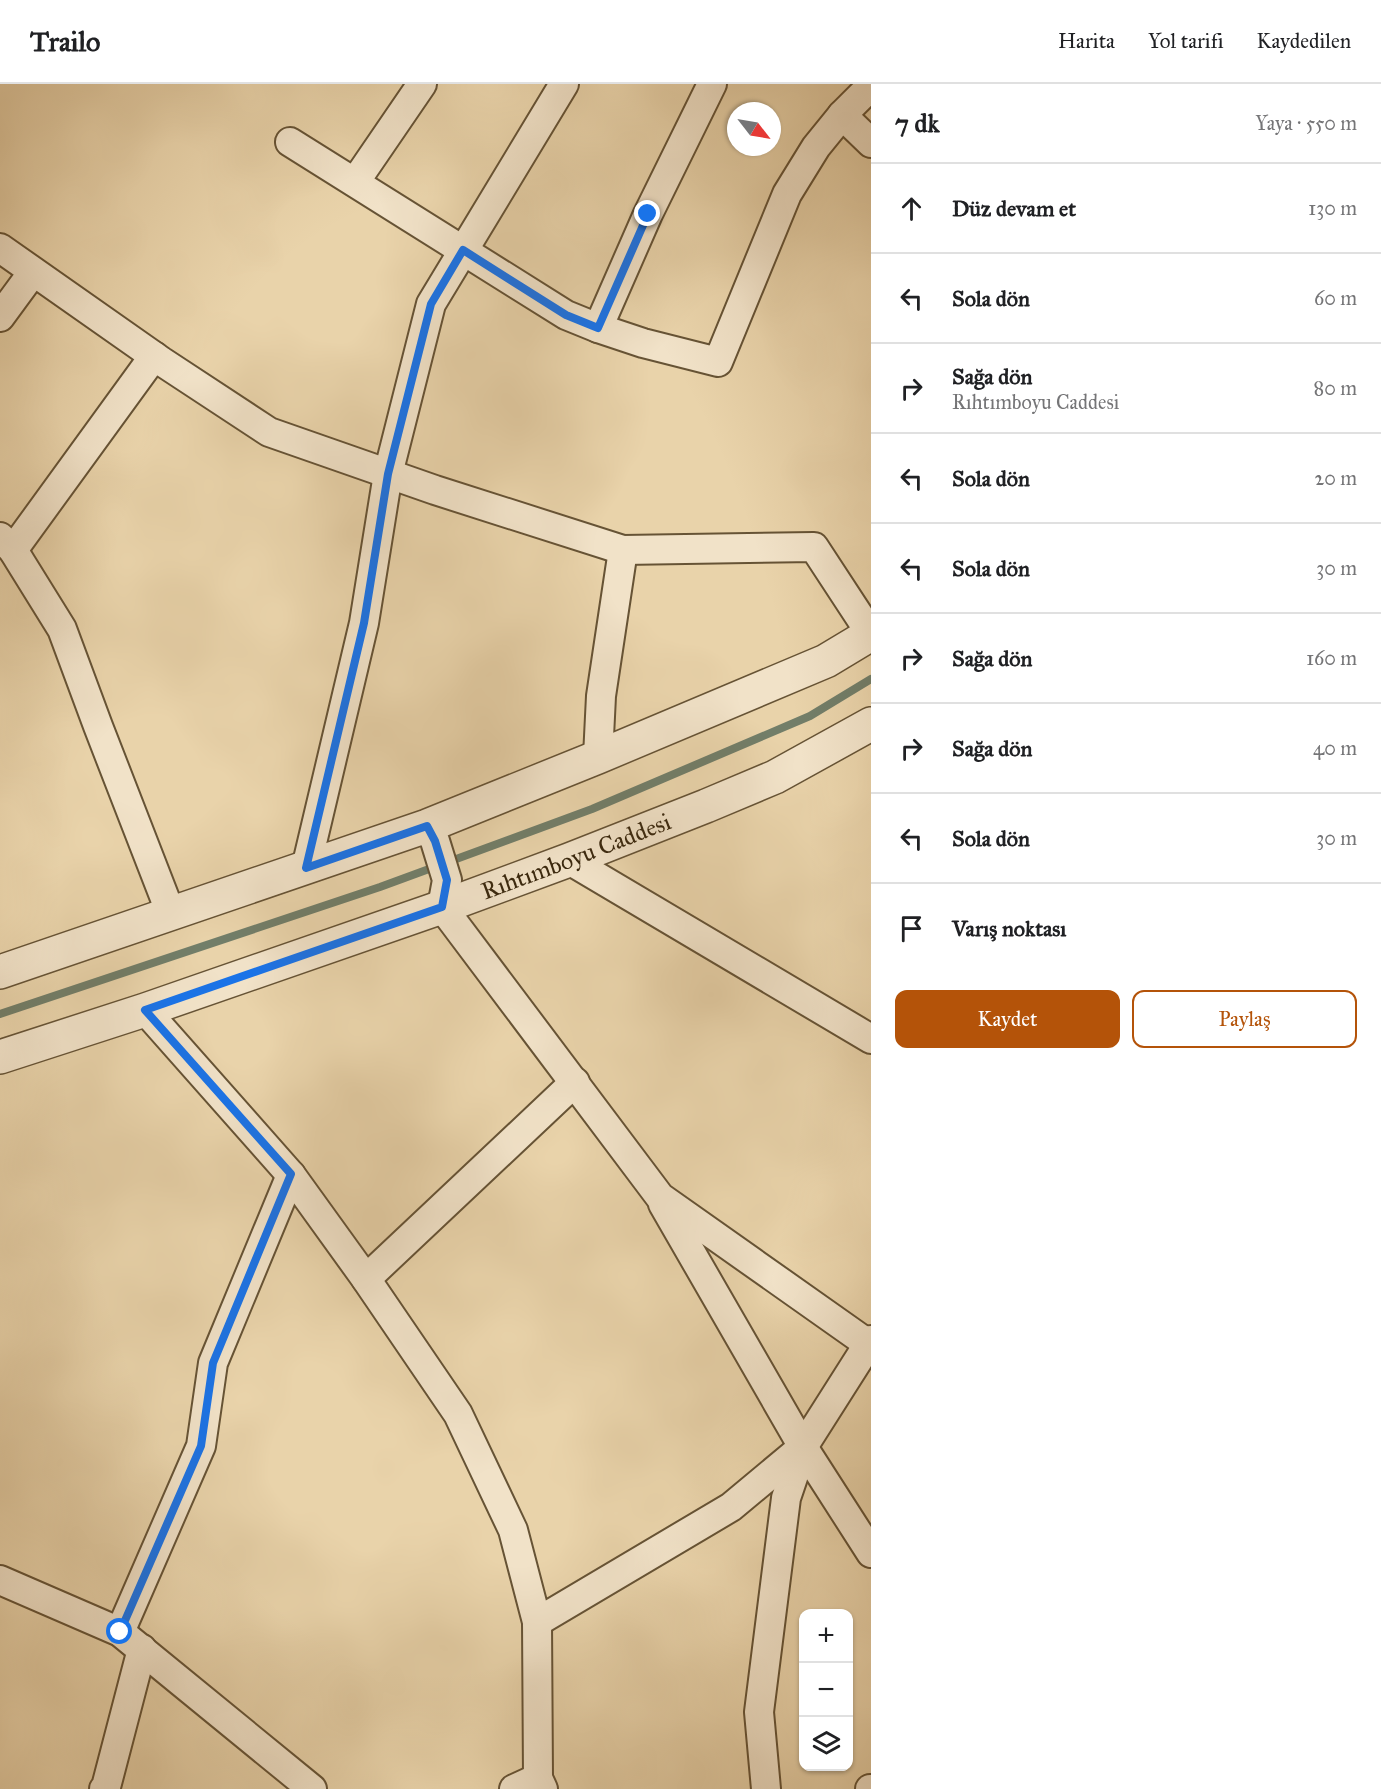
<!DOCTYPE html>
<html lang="tr">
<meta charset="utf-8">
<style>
body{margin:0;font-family:"IM FELL Great Primer",serif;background:#f2f2f2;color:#202124}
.controls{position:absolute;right:18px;bottom:18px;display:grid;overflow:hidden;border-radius:12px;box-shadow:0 2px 4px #0004}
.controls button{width:54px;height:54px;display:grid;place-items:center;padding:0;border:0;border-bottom:2px solid #e0e0e0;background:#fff;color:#202124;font:30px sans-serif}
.compass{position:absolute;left:727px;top:18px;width:54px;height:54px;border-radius:50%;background:#fff;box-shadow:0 2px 4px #0004;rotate:121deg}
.stop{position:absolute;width:18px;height:18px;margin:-14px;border:4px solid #1a73e8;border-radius:50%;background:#fff}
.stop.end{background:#1a73e8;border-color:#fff;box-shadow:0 2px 6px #0008}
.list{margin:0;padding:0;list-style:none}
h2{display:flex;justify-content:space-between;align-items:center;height:78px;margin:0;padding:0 24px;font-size:26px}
h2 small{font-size:20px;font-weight:400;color:#757577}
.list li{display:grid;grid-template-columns:39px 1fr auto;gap:18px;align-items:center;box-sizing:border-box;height:90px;padding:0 24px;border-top:2px solid #e0e0e0}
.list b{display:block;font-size:22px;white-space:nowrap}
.list p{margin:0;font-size:20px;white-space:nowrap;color:#757577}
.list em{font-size:20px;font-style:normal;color:#757577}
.actions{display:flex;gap:12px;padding:18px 24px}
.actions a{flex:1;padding:14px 0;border:2px solid #b45309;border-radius:12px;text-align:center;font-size:21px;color:#b45309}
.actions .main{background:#b45309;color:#fff}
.icon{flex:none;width:33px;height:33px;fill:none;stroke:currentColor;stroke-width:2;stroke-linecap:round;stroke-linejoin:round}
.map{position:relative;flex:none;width:871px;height:1705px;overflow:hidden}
header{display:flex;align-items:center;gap:36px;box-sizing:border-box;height:84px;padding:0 30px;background:#fff;border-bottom:2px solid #e0e0e0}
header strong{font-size:28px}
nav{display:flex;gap:33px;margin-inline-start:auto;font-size:21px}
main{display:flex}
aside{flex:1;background:#fff}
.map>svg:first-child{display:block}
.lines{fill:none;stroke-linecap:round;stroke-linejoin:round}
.stream{stroke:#727e69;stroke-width:8}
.minor-casing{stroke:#665335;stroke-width:32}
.tertiary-casing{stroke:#665335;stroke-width:36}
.minor{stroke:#f1e2c8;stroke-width:28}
.tertiary{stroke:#f1e2c8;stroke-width:33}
.route{stroke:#1a73e8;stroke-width:8}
.labels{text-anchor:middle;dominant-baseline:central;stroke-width:6;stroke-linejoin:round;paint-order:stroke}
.street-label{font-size:24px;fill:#3a280e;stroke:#f1e2c8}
</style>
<header>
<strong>Trailo</strong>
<nav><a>Harita</a><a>Yol tarifi</a><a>Kaydedilen</a></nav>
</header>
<main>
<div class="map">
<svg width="871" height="1705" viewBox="0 0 871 1705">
<rect width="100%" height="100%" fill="#e9d3aa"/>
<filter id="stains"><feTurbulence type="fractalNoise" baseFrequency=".00333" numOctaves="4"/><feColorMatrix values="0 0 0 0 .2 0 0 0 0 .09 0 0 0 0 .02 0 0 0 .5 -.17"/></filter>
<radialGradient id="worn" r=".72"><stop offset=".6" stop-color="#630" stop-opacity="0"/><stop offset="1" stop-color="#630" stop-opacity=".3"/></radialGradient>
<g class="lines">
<polyline class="stream" points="0,930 380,803 592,725 810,632 871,595"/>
<defs>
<g id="minor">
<polyline points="842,31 871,59"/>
<polyline points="290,58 566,231 598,244 643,259 718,278 787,110 816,63 842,31 871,2"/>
<polyline points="355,98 422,0"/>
<polyline points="0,164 161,277 269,348 435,406 623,466 814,463 871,550"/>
<polyline points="0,233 33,188"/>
<polyline points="598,244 648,130 712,0"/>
<polyline points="0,453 13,466 62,545 98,642 171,830"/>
<polyline points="13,466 154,272"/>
<polyline points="598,673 601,612 623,466"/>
<polyline points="427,742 435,757 447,796 442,823 660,1113 871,1262"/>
<polyline points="569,776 871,955"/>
<polyline points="306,784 364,539 388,390 431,220 564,0"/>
<polyline points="145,926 291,1091 366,1195 458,1330 513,1446 537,1538 538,1694 543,1705"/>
<polyline points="663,1120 803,1363 871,1469"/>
<polyline points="366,1195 575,998"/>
<polyline points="0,1496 120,1548 312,1705"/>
<polyline points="537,1538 731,1423 803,1363 871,1256"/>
<polyline points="120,1548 201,1362 213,1279 291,1091"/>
<polyline points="104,1705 106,1703 142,1565"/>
<polyline points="514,1705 538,1694"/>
<polyline points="766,1705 759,1628 786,1414 803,1364"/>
<polyline points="870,1705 871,1705"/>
</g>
<g id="tertiary">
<polyline points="0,888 427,742 598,673 826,577 871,550"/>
<path id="s1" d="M0 973 145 926 442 823 569 776 706 722 775 693 871 640"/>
</g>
</defs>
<use href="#minor" class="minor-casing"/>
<use href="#tertiary" class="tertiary-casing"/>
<use href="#minor" class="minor"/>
<use href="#tertiary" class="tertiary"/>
</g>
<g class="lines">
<polyline class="route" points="120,1548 201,1362 213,1279 291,1090 145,926 442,823 447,796 435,757 427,742 306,784 364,539 388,390 431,220 463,166 566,231 598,244 648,130"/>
</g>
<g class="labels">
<g class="street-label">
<text stroke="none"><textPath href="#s1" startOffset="610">Rıhtımboyu Caddesi</textPath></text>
</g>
</g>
<rect width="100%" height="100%" filter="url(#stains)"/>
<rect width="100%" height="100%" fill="url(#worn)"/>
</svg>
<div class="controls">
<button>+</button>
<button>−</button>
<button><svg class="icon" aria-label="layers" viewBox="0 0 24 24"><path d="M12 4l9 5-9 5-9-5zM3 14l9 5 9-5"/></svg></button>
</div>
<svg class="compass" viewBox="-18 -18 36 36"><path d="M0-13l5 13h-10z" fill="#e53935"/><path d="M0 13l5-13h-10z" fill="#757577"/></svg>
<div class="stop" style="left:120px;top:1548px"></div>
<div class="stop end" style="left:648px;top:130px"></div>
</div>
<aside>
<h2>7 dk<small>Yaya · 550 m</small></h2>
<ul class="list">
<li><svg class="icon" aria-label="ahead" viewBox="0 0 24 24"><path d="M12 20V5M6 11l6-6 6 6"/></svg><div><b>Düz devam et</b></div><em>130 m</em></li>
<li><svg class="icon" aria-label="left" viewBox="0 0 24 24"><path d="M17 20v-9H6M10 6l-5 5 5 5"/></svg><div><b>Sola dön</b></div><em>60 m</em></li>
<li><svg class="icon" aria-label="right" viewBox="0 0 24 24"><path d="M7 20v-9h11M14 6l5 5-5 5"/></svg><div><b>Sağa dön</b><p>Rıhtımboyu Caddesi</p></div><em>80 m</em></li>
<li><svg class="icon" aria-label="left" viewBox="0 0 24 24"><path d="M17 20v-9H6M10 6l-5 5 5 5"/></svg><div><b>Sola dön</b></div><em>20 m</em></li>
<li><svg class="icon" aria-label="left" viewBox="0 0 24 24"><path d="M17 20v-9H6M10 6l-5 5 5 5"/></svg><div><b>Sola dön</b></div><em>30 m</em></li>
<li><svg class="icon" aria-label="right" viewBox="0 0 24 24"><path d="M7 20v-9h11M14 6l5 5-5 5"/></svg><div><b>Sağa dön</b></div><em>160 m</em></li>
<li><svg class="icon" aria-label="right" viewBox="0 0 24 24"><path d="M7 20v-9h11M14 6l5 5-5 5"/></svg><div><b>Sağa dön</b></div><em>40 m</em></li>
<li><svg class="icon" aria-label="left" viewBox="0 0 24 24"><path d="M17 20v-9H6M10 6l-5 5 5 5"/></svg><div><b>Sola dön</b></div><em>30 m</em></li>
<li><svg class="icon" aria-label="arrive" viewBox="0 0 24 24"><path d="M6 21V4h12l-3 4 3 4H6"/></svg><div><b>Varış noktası</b></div></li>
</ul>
<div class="actions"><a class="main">Kaydet</a><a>Paylaş</a></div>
</aside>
</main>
